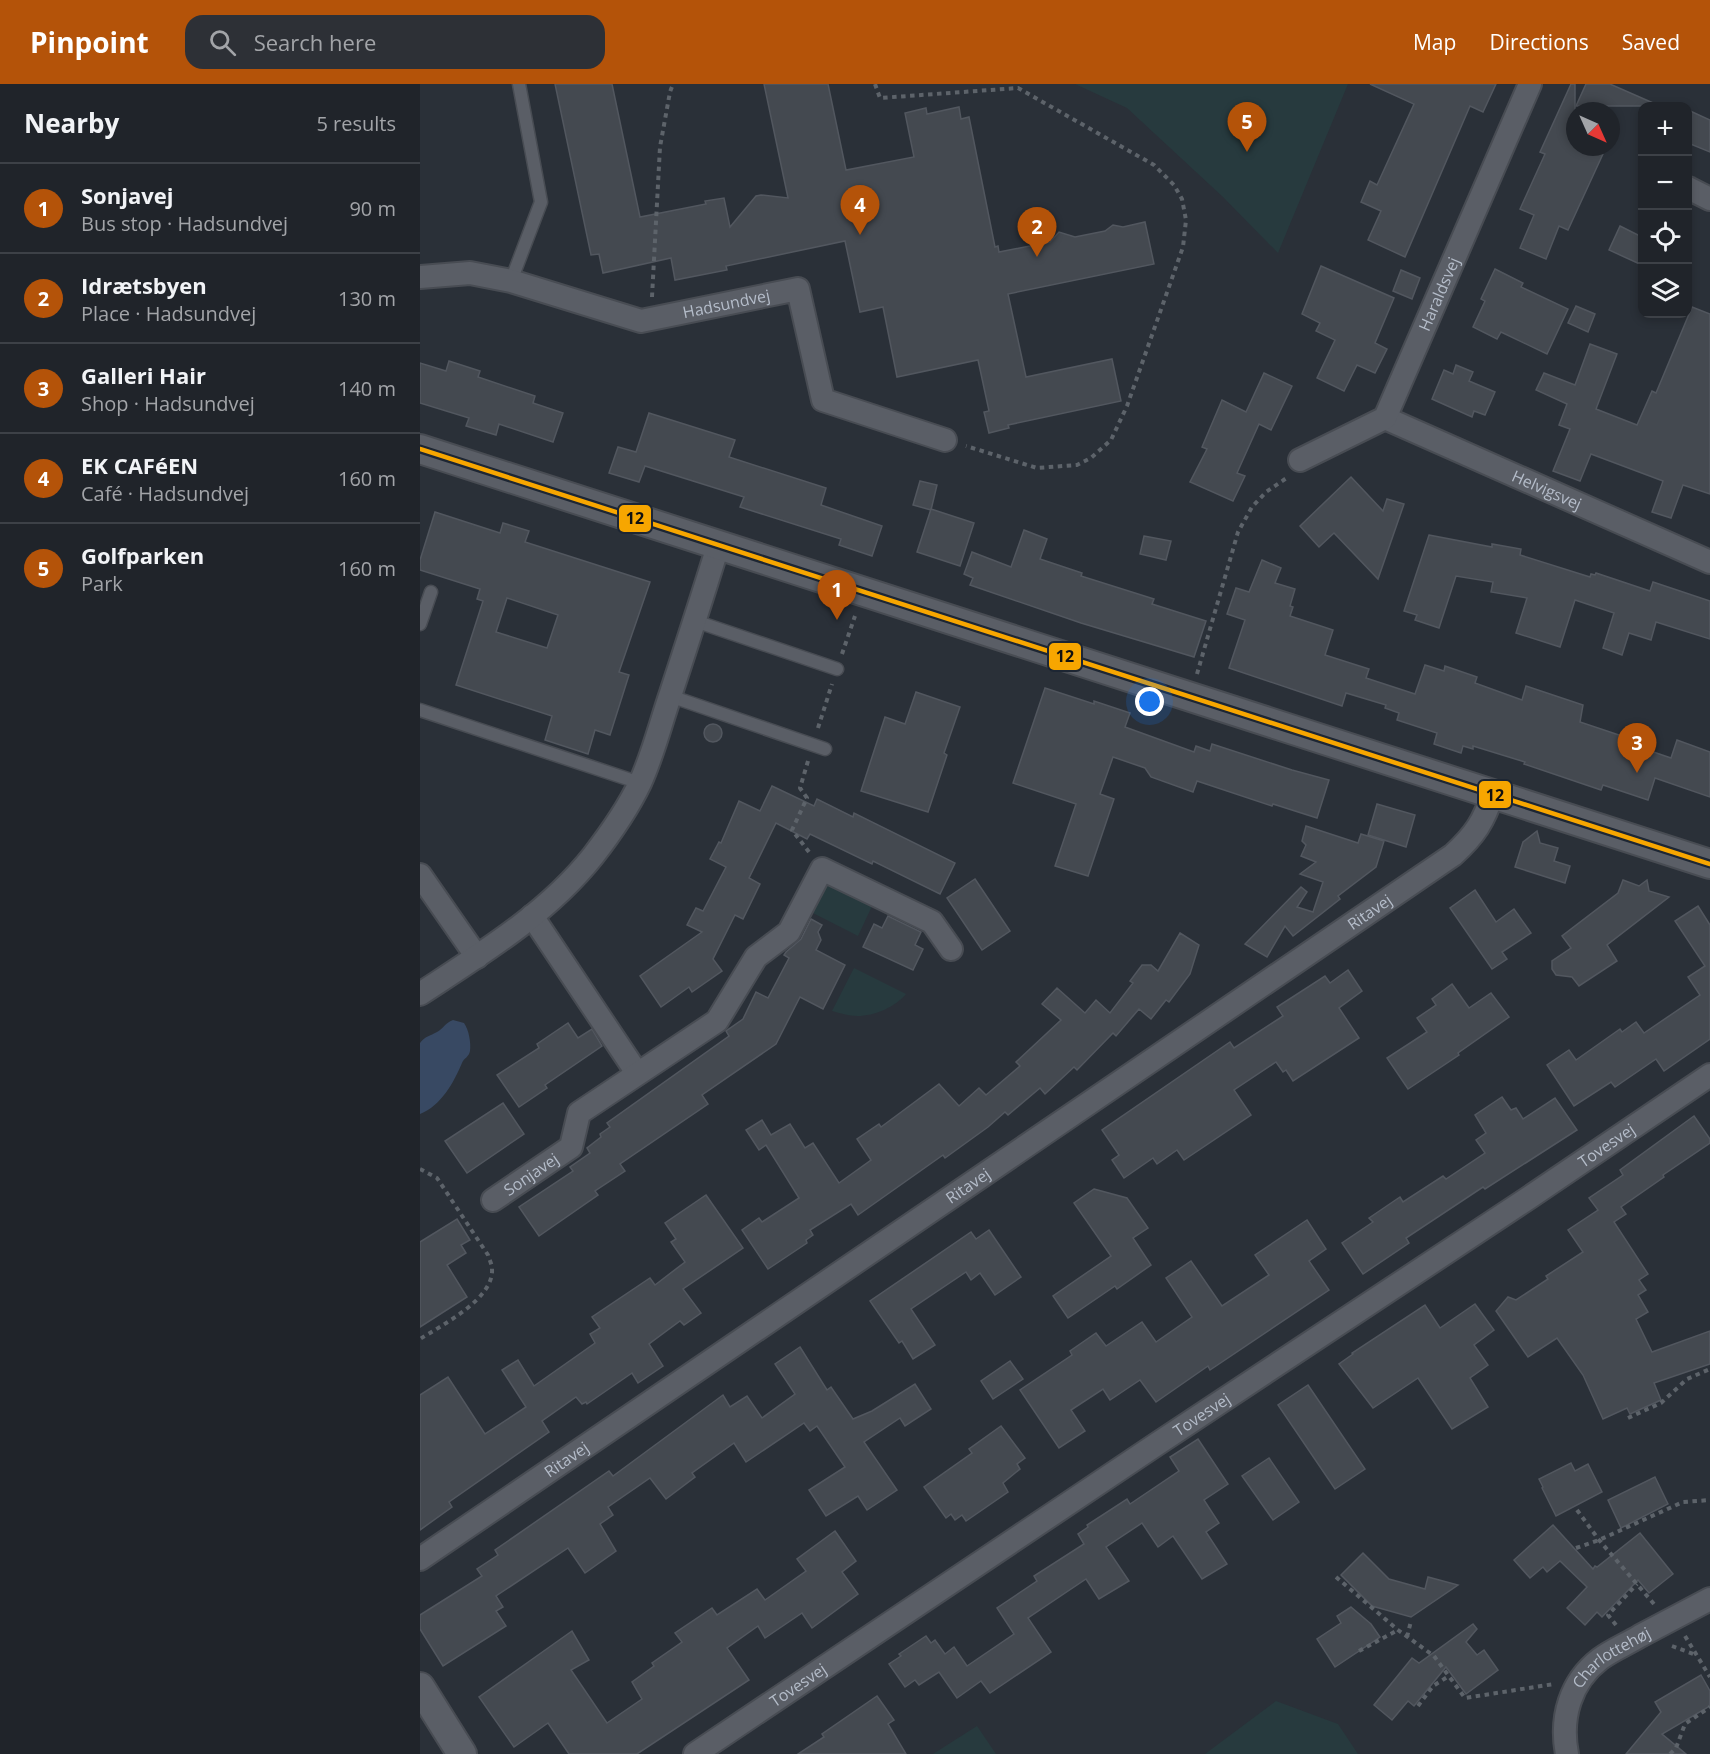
<!DOCTYPE html>
<meta charset="utf-8">
<style>
body{margin:0;font-family:"Open Sans",sans-serif;background:#2d3036;color:#f1f3f6}
.controls{position:absolute;right:18px;top:18px;display:grid;overflow:hidden;border-radius:12px;box-shadow:0 3px 9px #0003}
.controls button{width:54px;height:54px;display:grid;place-items:center;padding:0;border:0;border-bottom:2px solid #3d4147;background:#20242a;color:#f1f3f6;font:30px sans-serif}
.compass{position:absolute;left:1146px;top:18px;width:54px;height:54px;border-radius:50%;background:#20242a;box-shadow:0 3px 9px #0003;rotate:135deg}
.you{position:absolute;left:730px;top:618px;width:21px;height:21px;margin:-15px;border:4px solid #fff;border-radius:50%;background:#1a73e8;box-shadow:0 0 0 9px #1a73e833}
.badge{display:grid;place-items:center;width:39px;height:39px;border-radius:50%;background:#b45309;color:#fff;font-size:20px;font-weight:700}
.pin{position:absolute;translate:-50% -50px;filter:drop-shadow(0 2px 3px #0008)}
.pin::after{content:'';position:absolute;top:32px;width:21px;height:18px;background:inherit;clip-path:polygon(0 0,100% 0,50% 100%)}
.list{margin:0;padding:0;list-style:none}
h2{display:flex;justify-content:space-between;align-items:center;height:78px;margin:0;padding:0 24px;font-size:26px}
h2 small{font-size:20px;font-weight:400;color:#a2a4a8}
.list li{display:grid;grid-template-columns:39px 1fr auto;gap:18px;align-items:center;box-sizing:border-box;height:90px;padding:0 24px;border-top:2px solid #3d4147}
.list b{display:block;font-size:22px;white-space:nowrap}
.list p{margin:0;font-size:20px;white-space:nowrap;color:#a2a4a8}
.list em{font-size:20px;font-style:normal;color:#a2a4a8}
.icon{flex:none;width:33px;height:33px;fill:none;stroke:currentColor;stroke-width:2;stroke-linecap:round;stroke-linejoin:round}
.map{position:relative;flex:none;width:1290px;height:1670px;overflow:hidden}
header{display:flex;align-items:center;gap:36px;box-sizing:border-box;height:84px;padding:0 30px;background:#b45309;color:#fff}
header strong{font-size:28px}
nav{display:flex;gap:33px;margin-inline-start:auto;font-size:21px}
.search{width:420px;height:54px;background:#2d3036;display:flex;align-items:center;gap:15px;box-sizing:border-box;padding:0 21px;border-radius:18px;color:#a2a4a8;font-size:22px}
main{display:flex}
aside{flex:1;background:#20242a}
.map>svg:first-child{display:block}
.green{fill:#273a3e}
.water{fill:#384963}
.building{fill:#444950;stroke:#52575f;stroke-width:1.5;fill-rule:evenodd}
.lines{fill:none;stroke-linecap:round;stroke-linejoin:round}
.service-casing{stroke:#484c53;stroke-width:15}
.minor-casing{stroke:#484c53;stroke-width:26}
.tertiary-casing{stroke:#484c53;stroke-width:32}
.path{stroke:#5d636a;stroke-width:4;stroke-dasharray:4.5 4.5;stroke-linecap:butt}
.service{stroke:#5a5e66;stroke-width:12}
.minor{stroke:#5a5e66;stroke-width:22}
.tertiary{stroke:#5a5e66;stroke-width:28}
.bus-1-casing{stroke:#1d2633;stroke-width:9}
.bus-1{stroke:#f7a600;stroke-width:4.5}
.labels{text-anchor:middle;dominant-baseline:central;stroke-width:5;stroke-linejoin:round;paint-order:stroke}
.street-label{font-size:16px;fill:#b4bcc9;stroke:#1d2633}
.line-badge{stroke:#1d2633;stroke-width:2}
.pale-badge-label{font-size:16px;text-anchor:middle;font-weight:bold;fill:#111}
</style>
<header>
<strong>Pinpoint</strong>
<div class="search"><svg class="icon" aria-label="search" viewBox="0 0 24 24"><circle cx="10" cy="10" r="6"/><path d="M15 15l6 6"/></svg>Search here</div>
<nav><a>Map</a><a>Directions</a><a>Saved</a></nav>
</header>
<main>
<aside>
<h2>Nearby<small>5 results</small></h2>
<ul class="list">
<li><span class="badge">1</span><div><b>Sonjavej</b><p>Bus stop · Hadsundvej</p></div><em>90 m</em></li>
<li><span class="badge">2</span><div><b>Idrætsbyen</b><p>Place · Hadsundvej</p></div><em>130 m</em></li>
<li><span class="badge">3</span><div><b>Galleri Hair</b><p>Shop · Hadsundvej</p></div><em>140 m</em></li>
<li><span class="badge">4</span><div><b>EK CAFéEN</b><p>Café · Hadsundvej</p></div><em>160 m</em></li>
<li><span class="badge">5</span><div><b>Golfparken</b><p>Park</p></div><em>160 m</em></li>
</ul>
</aside>
<div class="map">
<svg width="1290" height="1670" viewBox="0 0 1290 1670">
<rect width="100%" height="100%" fill="#2a3038"/>
<g class="green">
<polygon points="655,0 928,0 858,169 803,113 707,24"/>
<polygon points="405,799 452,822 438,852 391,828"/>
<path d="M434 884 486 910C475 923 455 932 437 932 429 932 420 929 412 927Z"/>
<polygon points="856,1617 918,1640 938,1670 785,1670"/>
<polygon points="557,1642 576,1670 513,1670"/>
</g>
<path class="water" d="M33 936 44 939C49 946 51 959 50 967 49 973 44 974 42 979 34 998 21 1022 0 1030V959C5 952 10 952 17 948 23 945 25 939 33 936Z"/>
<g class="building">
<polygon points="135,0 192,0 220,133 286,120 285,117 304,114 310,143 336,112 341,111 368,114 344,0 408,0 426,86 494,73 485,29 506,24 507,30 539,23 541,35 549,33 575,163 578,162 579,168 630,158 639,148 655,153 685,147 693,141 703,143 725,138 734,180 588,210 606,293 692,275 701,317 588,341 589,344 569,349 564,328 569,327 558,276 477,293 463,223 440,228 425,157 306,182 307,186 255,196 251,174 183,189 179,170 171,171"/>
<polygon points="950,0 1076,0 1063,28 1050,22 985,173 948,156 961,127 941,118 950,97 957,101 994,20"/>
<polygon points="1151,0 1155,0 1155,63 1167,63 1183,70 1148,146 1139,142 1126,175 1100,164 1114,131 1100,125 1125,70 1120,68"/>
<polygon points="1166,0 1190,0 1240,22 1156,22"/>
<polygon points="1268,26 1290,36 1290,68 1268,59"/>
<polygon points="1200,142 1222,153 1222,181 1189,166"/>
<polygon points="901,182 974,214 955,259 967,265 955,289 937,281 924,307 897,294 915,256 896,247 900,239 882,230"/>
<polygon points="1075,185 1103,199 1101,203 1148,225 1127,270 1081,248 1077,255 1053,243 1065,217 1061,215"/>
<polygon points="981,186 1000,194 992,215 973,207"/>
<polygon points="1156,222 1175,230 1168,248 1148,239"/>
<polygon points="1272,223 1290,230 1290,410 1263,401 1251,434 1232,428 1243,397 1171,370 1160,397 1133,387 1150,345 1139,341 1147,320 1116,306 1124,289 1155,301 1170,260 1197,270 1176,325 1217,341 1232,307 1236,309"/>
<polygon points="29,277 60,287 58,293 115,312 113,319 143,329 133,358 79,340 76,351 46,342 49,334 0,319 0,279 26,287"/>
<polygon points="1036,281 1053,288 1049,297 1075,308 1065,331 1054,327 1052,333 1012,315 1024,286 1033,290"/>
<polygon points="844,289 872,302 851,346 839,340 817,389 825,392 813,417 770,398 787,365 782,363 802,316 826,328"/>
<polygon points="229,329 315,356 309,373 406,404 401,421 462,442 452,472 419,461 421,455 320,423 324,413 225,382 219,398 189,389 198,363 216,368"/>
<polygon points="931,393 963,427 967,415 984,420 958,495 914,449 899,463 880,442"/>
<polygon points="500,397 517,401 511,426 493,421"/>
<polygon points="511,425 554,439 540,482 497,468"/>
<path d="M15 428 80 449 83 439 109 447 105 458 230 498 199 588 209 591 190 651 175 646 168 670 125 656 132 632 36 601 63 517 57 515 60 505 0 486V476ZM87 514 138 531 127 564 76 548Z"/>
<polygon points="604,446 627,455 620,475 662,489 661,492 734,515 732,520 786,537 774,573 661,539 550,501 553,494 544,490 552,468 591,483"/>
<polygon points="1009,451 1072,463 1072,460 1101,465 1100,471 1170,493 1171,490 1175,491 1176,489 1230,507 1233,498 1290,517 1290,555 1236,538 1231,556 1209,549 1202,571 1183,564 1194,529 1155,516 1140,563 1096,549 1107,514 1071,508 1073,498 1036,492 1019,544 995,536 997,531 984,527"/>
<polygon points="724,452 751,457 746,476 720,470"/>
<polygon points="842,476 861,484 855,499 875,505 870,522 873,523 870,532 913,546 905,571 949,585 946,594 995,610 1005,581 1024,587 1025,582 1057,593 1055,599 1102,616 1106,602 1163,621 1160,638 1214,656 1213,661 1251,674 1257,656 1290,668 1290,713 1235,694 1228,716 1183,701 1181,706 1104,680 1105,678 1053,662 1053,665 1043,662 1041,669 1014,660 1017,649 977,636 979,629 965,624 966,621 926,609 922,622 809,584 825,536 807,530 816,504 829,508"/>
<polygon points="625,604 674,620 674,617 710,629 705,643 774,668 776,662 790,667 792,660 872,686 909,696 897,734 853,720 852,722 777,697 773,708 731,693 725,684 693,673 680,710 694,715 668,792 635,782 656,720 593,699"/>
<polygon points="496,608 540,623 524,669 527,671 508,728 441,707 465,633 485,640"/>
<circle cx="293" cy="649" r="9"/>
<polygon points="352,702 394,722 397,715 433,733 434,729 535,779 520,810 453,777 452,780 390,750 387,755 356,739 329,794 340,800 323,835 315,831 293,875 302,887 272,908 269,903 241,923 220,892 282,848 267,841 276,824 283,827 306,783 290,775 299,758 301,759 319,717 340,727"/>
<polygon points="957,720 995,731 986,763 948,751"/>
<polygon points="886,742 938,759 941,750 964,757 956,783 918,812 920,815 873,852 865,842 847,873 825,860 881,803 887,808 877,823 893,828 903,798 880,790 896,778 881,772 886,761 882,757"/>
<polygon points="1117,747 1120,759 1138,764 1134,777 1150,782 1145,799 1095,783 1103,758"/>
<polygon points="555,795 590,847 562,866 527,814"/>
<polygon points="1203,796 1219,802 1227,796 1229,807 1249,813 1187,861 1197,877 1159,902 1152,893 1136,891 1132,885 1132,877 1151,864 1142,852 1198,809"/>
<polygon points="1055,806 1076,838 1094,825 1111,849 1082,868 1087,875 1072,885 1030,824"/>
<polygon points="1278,822 1290,841 1290,955 1244,987 1236,975 1195,1003 1191,998 1154,1022 1127,981 1149,966 1156,976 1200,945 1202,948 1216,938 1224,949 1280,911 1268,893 1285,882 1255,837"/>
<polygon points="468,832 501,848 495,861 503,865 493,886 443,863 454,840 462,844"/>
<polygon points="391,835 402,841 398,848 401,856 396,866 425,881 403,925 380,913 356,960 282,1011 288,1020 200,1080 205,1087 175,1107 178,1111 119,1152 99,1123 153,1087 150,1083 170,1069 167,1064 181,1053 180,1050 190,1043 187,1039 309,952 306,947 323,935 336,908 348,914 369,874 364,871 366,868 381,855"/>
<polygon points="760,849 779,861 770,890 749,918 746,916 731,935 719,925 696,952 693,949 657,986 654,983 625,1010 620,1004 588,1031 585,1028 568,1043 525,1074 523,1071 438,1131 431,1120 390,1146 393,1151 386,1156 387,1159 348,1185 322,1146 339,1134 342,1138 379,1114 346,1061 339,1066 326,1046 342,1036 351,1051 370,1040 385,1064 393,1059 419,1099 451,1076 437,1055 459,1040 461,1043 519,1000 539,1022 559,1004 566,1011 600,982 596,978 641,936 622,920 637,904 665,929 676,916 690,929 713,899 710,897 722,881 731,881 738,887"/>
<polygon points="928,886 942,907 919,924 939,954 873,997 866,986 863,988 856,978 814,1006 831,1031 764,1076 757,1066 737,1080 733,1074 704,1094 692,1076 699,1071 682,1046 810,958 814,964 863,932 857,923 905,892 910,899"/>
<polygon points="1032,900 1049,924 1071,909 1089,933 1038,969 1039,971 988,1005 967,974 1007,948 997,934 1016,921 1012,915"/>
<polygon points="148,939 158,954 172,945 182,962 125,1001 127,1004 99,1023 77,991 119,964 117,960"/>
<polygon points="1082,1013 1091,1026 1096,1024 1103,1035 1135,1014 1157,1046 1065,1105 1063,1103 986,1154 989,1159 943,1190 922,1159 953,1138 949,1134 980,1113 983,1118 1023,1092 1026,1095 1065,1069 1056,1056 1066,1049 1055,1031"/>
<polygon points="83,1019 104,1050 47,1089 25,1057"/>
<polygon points="1274,1032 1290,1055 1290,1059 1243,1091 1244,1093 1201,1123 1206,1130 1194,1138 1228,1190 1219,1196 1226,1206 1218,1211 1228,1228 1216,1235 1232,1268 1290,1247 1290,1280 1234,1299 1241,1316 1210,1330 1207,1324 1183,1335 1163,1291 1137,1254 1108,1273 1076,1227 1088,1213 1096,1216 1128,1195 1126,1192 1163,1168 1148,1146 1178,1126 1169,1114 1203,1091 1200,1086"/>
<polygon points="674,1105 707,1114 728,1144 713,1154 731,1181 697,1205 695,1202 648,1234 633,1212 691,1172 654,1119"/>
<polygon points="286,1111 323,1164 263,1205 281,1229 264,1241 260,1237 229,1260 243,1282 218,1299 212,1289 167,1320 166,1318 162,1320 156,1313 122,1337 129,1348 29,1418 32,1423 0,1446 0,1311 28,1293 65,1350 106,1323 82,1286 98,1276 114,1302 175,1259 170,1250 180,1244 172,1233 230,1194 235,1201 265,1178 251,1158 256,1155 245,1139"/>
<polygon points="37,1135 50,1156 41,1161 46,1169 27,1181 47,1213 0,1243 0,1158"/>
<polygon points="887,1136 906,1165 889,1177 909,1206 790,1286 788,1282 736,1318 720,1296 690,1316 683,1305 651,1326 665,1347 639,1364 600,1306 652,1271 650,1267 676,1249 686,1262 722,1238 736,1258 772,1233 746,1194 771,1177 802,1222 849,1191 835,1171"/>
<polygon points="569,1146 601,1193 575,1211 560,1189 551,1196 546,1188 491,1225 515,1261 493,1275 482,1257 479,1259 450,1217 551,1148 556,1155"/>
<polygon points="1055,1220 1074,1246 1054,1261 1068,1281 1050,1294 1068,1323 1032,1345 998,1294 953,1324 919,1280 933,1270 932,1269 1005,1221 1020,1244"/>
<polygon points="380,1263 407,1306 411,1303 433,1335 452,1327 495,1300 511,1325 485,1342 480,1334 444,1358 477,1406 447,1426 438,1412 406,1432 389,1406 425,1383 397,1342 390,1347 384,1339 326,1378 314,1359 272,1389 275,1393 246,1415 230,1394 188,1423 193,1431 180,1440 196,1467 165,1489 148,1464 76,1512 83,1523 76,1527 86,1542 23,1582 0,1545 0,1531 62,1492 57,1485 78,1471 75,1466 189,1387 193,1392 303,1311 310,1323 327,1312 342,1334 375,1310 355,1280"/>
<polygon points="590,1277 603,1295 573,1315 561,1297"/>
<polygon points="888,1301 945,1385 915,1405 858,1321"/>
<polygon points="581,1342 605,1374 597,1380 600,1385 583,1399 588,1408 546,1437 542,1431 535,1436 531,1430 526,1434 504,1403 552,1369 549,1365"/>
<polygon points="778,1355 808,1400 784,1416 799,1439 786,1448 807,1480 782,1495 753,1452 738,1463 722,1439 686,1463 709,1497 679,1515 666,1495 608,1534 631,1568 570,1609 561,1597 537,1614 519,1588 499,1601 495,1596 485,1603 469,1580 481,1572 479,1570 506,1552 511,1559 515,1556 525,1570 534,1563 547,1582 594,1550 577,1524 617,1497 614,1492 664,1460 658,1450 668,1443 667,1441 707,1415 710,1420 759,1387 750,1373"/>
<polygon points="849,1374 879,1418 853,1436 822,1392"/>
<polygon points="1151,1379 1155,1387 1168,1380 1182,1408 1136,1432 1122,1404 1123,1403 1119,1395"/>
<polygon points="1235,1393 1248,1420 1201,1444 1188,1416"/>
<polygon points="1133,1441 1173,1485 1175,1482 1177,1483 1220,1449 1253,1490 1229,1509 1218,1496 1182,1533 1177,1528 1165,1541 1147,1524 1167,1503 1140,1477 1127,1488 1123,1483 1110,1494 1094,1476"/>
<polygon points="415,1447 436,1477 422,1488 438,1510 392,1544 382,1529 345,1554 338,1542 307,1564 329,1596 217,1670 149,1670 128,1639 94,1663 59,1613 152,1547 169,1576 151,1586 187,1639 222,1615 212,1598 234,1582 232,1579 262,1558 255,1549 292,1524 297,1531 337,1505 345,1516 386,1487 377,1475"/>
<polygon points="943,1469 969,1495 1005,1505 1008,1493 1038,1501 991,1533 952,1522 921,1491"/>
<polygon points="931,1523 951,1540 960,1553 915,1583 897,1555 921,1539 917,1532"/>
<polygon points="1053,1540 1057,1545 1046,1558 1057,1571 1064,1566 1078,1586 1046,1610 1026,1583 994,1622 988,1617 972,1636 954,1621 992,1574 999,1579"/>
<polygon points="1281,1591 1290,1607 1290,1622 1242,1650 1266,1670 1206,1670 1241,1628 1235,1618"/>
<polygon points="457,1612 474,1636 468,1640 486,1670 378,1670 404,1653 402,1650"/>
</g>
<g class="lines">
<defs>
<g id="service">
<polyline points="91,197 121,118 99,0"/>
<polyline points="275,537 417,585"/>
<polyline points="0,540 11,508"/>
<polyline points="250,612 405,665"/>
<polyline points="0,626 220,699"/>
</g>
<g id="minor">
<polyline points="1268,104 1290,115"/>
<path id="s1" d="M0 193 50 189 91 197 221 237 378 205 403 316 525 356"/>
<path id="s2" d="M965 334 1290 478"/>
<path id="s3" d="M880 376 965 334 1110 0"/>
<polyline points="0,791 57,873"/>
<polyline points="112,832 217,989"/>
<path d="M0 910C61 870 127 830 173 772 190 750 208 724 220 699 233 671 241 638 251 609 267 560 283 511 298 462"/>
<path id="s4" d="M73 1116 151 1063 159 1029 297 937 336 873 369 848 402 785 512 838 531 865"/>
<path id="s5" d="M0 1475 1033 771C1055 751 1064 737 1073 709"/>
<path id="s6" d="M275 1670 737 1360 1110 1113 1290 991"/>
<path id="s7" d="M1147 1670C1140 1634 1150 1598 1180 1575 1192 1566 1207 1560 1220 1552 1243 1540 1267 1527 1290 1515"/>
</g>
<g id="tertiary">
<polyline points="0,365 1290,780"/>
<polyline points="0,1603 42,1670"/>
</g>
</defs>
<use href="#service" class="service-casing"/>
<use href="#minor" class="minor-casing"/>
<use href="#tertiary" class="tertiary-casing"/>
<g class="path">
<polyline points="455,0 460,14 598,4 734,81 754,101 762,115 766,136 763,163 707,322 691,356 671,374 657,381 617,384 546,362"/>
<polyline points="232,213 240,63 250,8 253,0"/>
<polyline points="422,570 435,532"/>
<polyline points="777,590 818,448 832,423 846,408 868,393"/>
<polyline points="398,644 412,600"/>
<polyline points="388,677 380,704 387,714 372,746 389,768"/>
<path d="M0 1085 17 1094 68 1171C69 1175 72 1180 72 1185 74 1215 22 1241 0 1255"/>
<polyline points="1208,1334 1241,1319 1267,1295 1290,1285"/>
<polyline points="1157,1426 1179,1456 1234,1520"/>
<polyline points="1156,1464 1179,1456 1263,1418 1290,1416"/>
<polyline points="916,1493 978,1546 1014,1572 1045,1614 1134,1600"/>
<polyline points="1196,1541 1188,1531 1217,1500"/>
<polyline points="1265,1552 1290,1593"/>
<polyline points="987,1553 991,1537"/>
<polyline points="1252,1562 1276,1571"/>
<polyline points="939,1567 978,1546"/>
<polyline points="998,1622 1013,1602 1029,1592"/>
<polyline points="1250,1670 1256,1664 1265,1640 1290,1623"/>
</g>
<use href="#service" class="service"/>
<use href="#minor" class="minor"/>
<use href="#tertiary" class="tertiary"/>
<defs>
<polyline id="bus-1" points="0,365 1290,780"/>
</defs>
<use href="#bus-1" class="bus-1-casing"/>
<use href="#bus-1" class="bus-1"/>
</g>
<g class="labels">
<g class="street-label">
<text stroke="none"><textPath href="#s3" startOffset="230">Haraldsvej</textPath></text>
<text stroke="none"><textPath href="#s1" startOffset="315">Hadsundvej</textPath></text>
<text stroke="none"><textPath href="#s2" startOffset="177">Helvigsvej</textPath></text>
<text stroke="none"><textPath href="#s5" startOffset="1149">Ritavej</textPath></text>
<text stroke="none"><textPath href="#s6" startOffset="1096">Tovesvej</textPath></text>
<text stroke="none"><textPath href="#s4" startOffset="46">Sonjavej</textPath></text>
<text stroke="none"><textPath href="#s5" startOffset="663">Ritavej</textPath></text>
<text stroke="none"><textPath href="#s6" startOffset="610">Tovesvej</textPath></text>
<text stroke="none"><textPath href="#s5" startOffset="177">Ritavej</textPath></text>
<text stroke="none"><textPath href="#s7" startOffset="116">Charlottehøj</textPath></text>
<text stroke="none"><textPath href="#s6" startOffset="124">Tovesvej</textPath></text>
</g>
</g>
<g class="line-badge">
<rect x="198" y="420" width="34" height="29" rx="6" fill="#f7a600"/>
<rect x="628" y="558" width="34" height="29" rx="6" fill="#f7a600"/>
<rect x="1058" y="696" width="34" height="29" rx="6" fill="#f7a600"/>
</g>
<g class="pale-badge-label">
<text x="215" y="440">12</text>
<text x="645" y="578">12</text>
<text x="1075" y="717">12</text>
</g>
</svg>
<div class="controls">
<button>+</button>
<button>−</button>
<button><svg class="icon" aria-label="locate" viewBox="0 0 24 24"><circle cx="12" cy="12" r="6"/><path d="M12 2v4M12 18v4M2 12h4M18 12h4"/></svg></button>
<button><svg class="icon" aria-label="layers" viewBox="0 0 24 24"><path d="M12 4l9 5-9 5-9-5zM3 14l9 5 9-5"/></svg></button>
</div>
<svg class="compass" viewBox="-18 -18 36 36"><path d="M0-13l5 13h-10z" fill="#e53935"/><path d="M0 13l5-13h-10z" fill="#a2a4a8"/></svg>
<div class="you"></div>
<div class="pin badge" style="left:417px;top:536px">1</div>
<div class="pin badge" style="left:617px;top:173px">2</div>
<div class="pin badge" style="left:1217px;top:689px">3</div>
<div class="pin badge" style="left:440px;top:151px">4</div>
<div class="pin badge" style="left:827px;top:68px">5</div>
</div>
</main>
